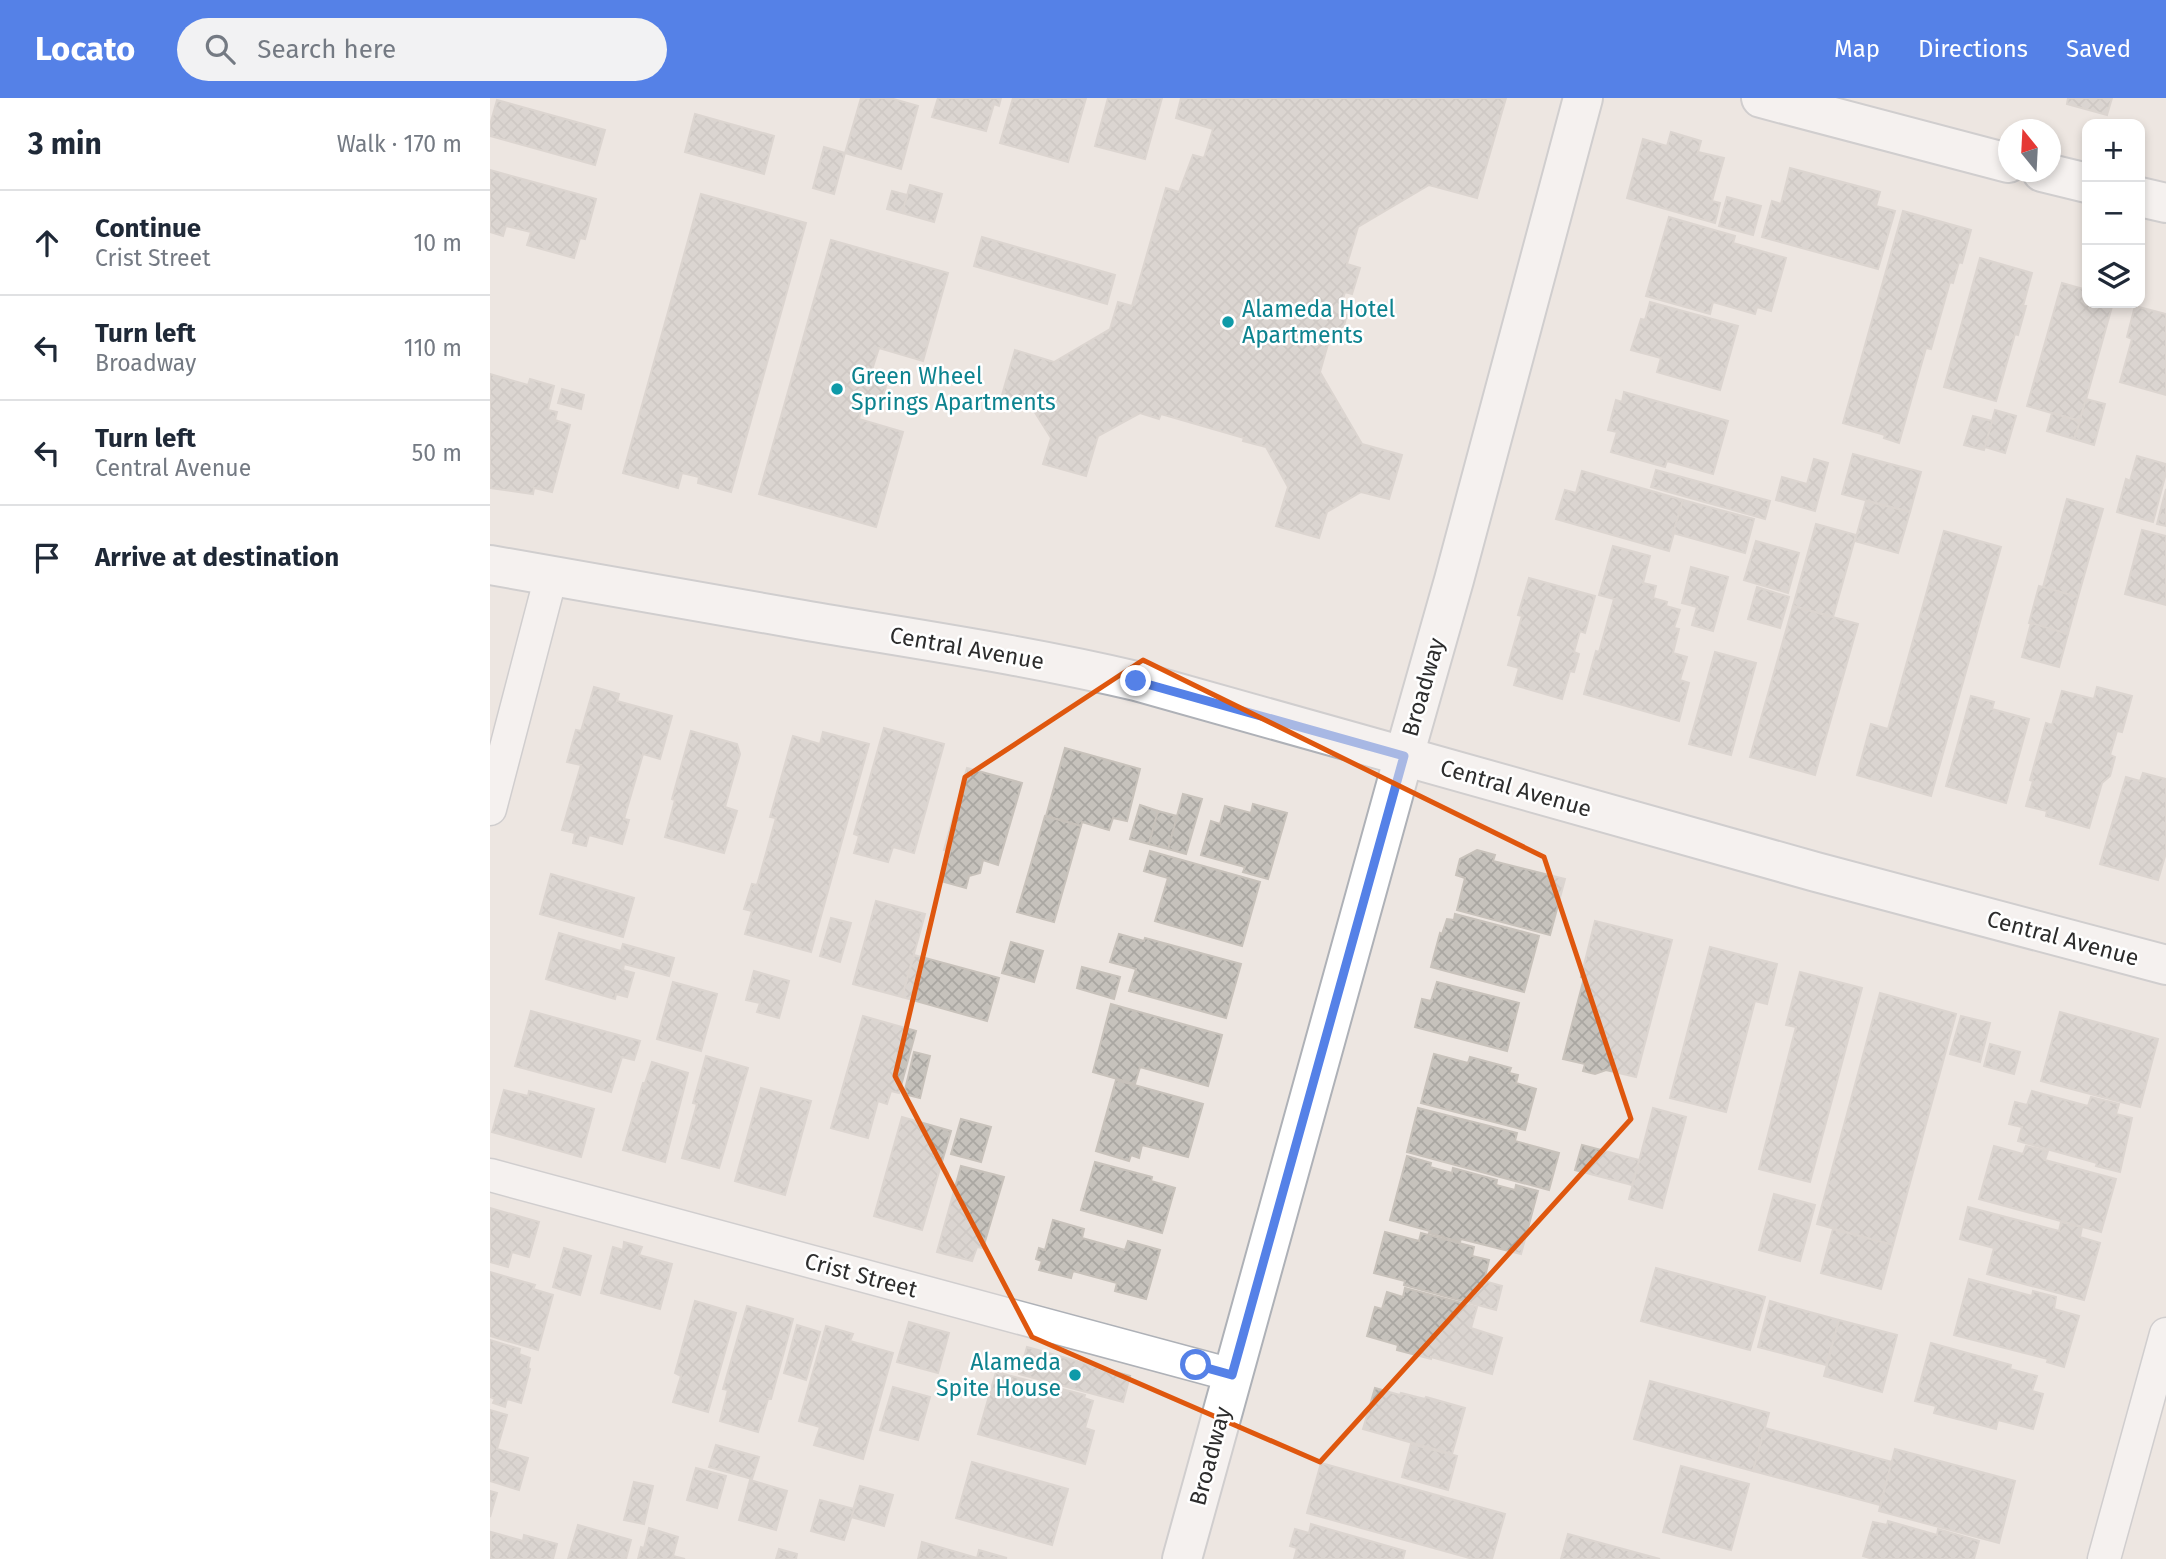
<!DOCTYPE html>
<meta charset="utf-8">
<style>
body{margin:0;font-family:"Fira Sans",sans-serif;background:#f2f2f3;color:#1f2937}
.controls{position:absolute;right:21px;top:21px;display:grid;overflow:hidden;border-radius:14px;box-shadow:0 4px 10px #0003}
.controls button{width:63px;height:63px;display:grid;place-items:center;padding:0;border:0;border-bottom:2px solid #e0e1e3;background:#fff;color:#1f2937;font:35px sans-serif}
.compass{position:absolute;left:1508px;top:21px;width:63px;height:63px;border-radius:50%;background:#fff;box-shadow:0 4px 10px #0003;rotate:342deg}
.stop{position:absolute;width:21px;height:21px;margin:-16px;border:5px solid #5581e7;border-radius:50%;background:#fff}
.stop.end{background:#5581e7;border-color:#fff;box-shadow:0 2px 7px #0008}
.list{margin:0;padding:0;list-style:none}
h2{display:flex;justify-content:space-between;align-items:center;height:91px;margin:0;padding:0 28px;font-size:30px}
h2 small{font-size:23px;font-weight:400;color:#747a83}
.list li{display:grid;grid-template-columns:46px 1fr auto;gap:21px;align-items:center;box-sizing:border-box;height:105px;padding:0 28px;border-top:2px solid #e0e1e3}
.list b{display:block;font-size:26px;white-space:nowrap}
.list p{margin:0;font-size:23px;white-space:nowrap;color:#747a83}
.list em{font-size:23px;font-style:normal;color:#747a83}
.icon{flex:none;width:38px;height:38px;fill:none;stroke:currentColor;stroke-width:2;stroke-linecap:round;stroke-linejoin:round}
.map{position:relative;flex:none;width:1676px;height:1461px;overflow:hidden}
header{display:flex;align-items:center;gap:42px;box-sizing:border-box;height:98px;padding:0 35px;background:#5581e7;color:#fff}
header strong{font-size:33px}
nav{display:flex;gap:38px;margin-inline-start:auto;font-size:24px}
.search{width:490px;height:63px;background:#f2f2f3;display:flex;align-items:center;gap:18px;box-sizing:border-box;padding:0 24px;border-radius:38px;color:#747a83;font-size:26px}
main{display:flex}
aside{flex:1;background:#fff}
.map>svg:first-child{display:block}
.building{fill:url(#building-cross-hatch);stroke:#c8c2bb;stroke-width:2}
.lines{fill:none;stroke-linecap:round;stroke-linejoin:round}
.minor-casing{stroke:#aeb1b7;stroke-width:35}
.tertiary-casing{stroke:#aeb1b7;stroke-width:42}
.minor{stroke:#fff;stroke-width:32}
.tertiary{stroke:#fff;stroke-width:38}
.route{stroke:#5581e7;stroke-width:9}
.marked{fill:none;stroke:#df570e;stroke-width:5;stroke-linejoin:round}
.culture-dot{fill:#0f9aa8;stroke:#fff;stroke-width:2.5}
.labels{text-anchor:middle;dominant-baseline:central;stroke-width:5;stroke-linejoin:round;paint-order:stroke}
.culture-label{font-size:23px;fill:#0d838f;stroke:#fff;text-anchor:start}
.street-label{font-size:23px;fill:#2d2d2d;stroke:#fff}
</style>
<header>
<strong>Locato</strong>
<div class="search"><svg class="icon" aria-label="search" viewBox="0 0 24 24"><circle cx="10" cy="10" r="6"/><path d="M15 15l6 6"/></svg>Search here</div>
<nav><a>Map</a><a>Directions</a><a>Saved</a></nav>
</header>
<main>
<aside>
<h2>3 min<small>Walk · 170 m</small></h2>
<ul class="list">
<li><svg class="icon" aria-label="ahead" viewBox="0 0 24 24"><path d="M12 20V5M6 11l6-6 6 6"/></svg><div><b>Continue</b><p>Crist Street</p></div><em>10 m</em></li>
<li><svg class="icon" aria-label="left" viewBox="0 0 24 24"><path d="M17 20v-9H6M10 6l-5 5 5 5"/></svg><div><b>Turn left</b><p>Broadway</p></div><em>110 m</em></li>
<li><svg class="icon" aria-label="left" viewBox="0 0 24 24"><path d="M17 20v-9H6M10 6l-5 5 5 5"/></svg><div><b>Turn left</b><p>Central Avenue</p></div><em>50 m</em></li>
<li><svg class="icon" aria-label="arrive" viewBox="0 0 24 24"><path d="M6 21V4h12l-3 4 3 4H6"/></svg><div><b>Arrive at destination</b></div></li>
</ul>
</aside>
<div class="map">
<svg width="1676" height="1461" viewBox="0 0 1676 1461">
<defs>
<pattern id="building-cross-hatch" width="8" height="8" patternUnits="userSpaceOnUse" patternTransform="scale(1.75)"><rect width="8" height="8" fill="#c6c2bc"/><path d="M0 0l8 8M0 8l8-8" fill="none" stroke="#aaa7a2"/></pattern>
</defs>
<rect width="100%" height="100%" fill="#ede6e1"/>
<g class="building">
<polygon points="371,0 400,0 428,8 411,71 355,55"/>
<polygon points="448,0 511,0 509,8 504,6 496,33 442,19"/>
<polygon points="523,0 596,0 578,64 510,45"/>
<polygon points="618,0 672,0 655,61 605,48"/>
<polygon points="691,0 1016,0 987,100 939,87 868,129 857,166 870,170 862,196 855,194 849,215 857,217 850,242 840,239 830,274 872,346 912,357 899,401 871,394 837,414 829,440 786,428 798,389 776,349 753,343 754,340 671,316 669,321 650,315 608,338 596,378 553,366 561,340 539,305 512,297 525,252 564,264 620,231 628,204 642,208 676,90 689,94 703,57 714,60 723,31 686,20"/>
<polygon points="1578,0 1622,0 1617,17 1577,6"/>
<polygon points="7,2 115,32 105,67 0,38 0,27"/>
<polygon points="205,16 284,38 274,76 195,54"/>
<polygon points="1181,34 1211,43 1208,54 1234,60 1222,103 1230,105 1225,125 1137,100 1153,41 1177,48"/>
<polygon points="334,49 355,55 344,96 323,90"/>
<polygon points="1300,70 1390,94 1386,108 1405,113 1388,171 1272,139 1282,103 1291,106"/>
<polygon points="0,72 106,101 95,141 90,140 84,160 37,147 41,134 16,128 13,138 0,134"/>
<polygon points="420,87 452,96 444,124 412,115"/>
<polygon points="402,93 417,97 412,115 397,111"/>
<polygon points="211,96 316,125 241,394 208,385 209,379 192,375 188,390 133,375"/>
<polygon points="1237,99 1271,108 1263,137 1229,128"/>
<polygon points="1413,113 1481,132 1472,165 1469,164 1463,185 1460,184 1441,251 1436,250 1409,345 1394,340 1395,337 1353,325"/>
<polygon points="1179,119 1245,138 1243,145 1296,160 1281,213 1267,209 1265,216 1223,204 1220,216 1156,198"/>
<polygon points="492,139 625,177 617,206 484,168"/>
<polygon points="341,142 458,175 433,263 389,250 382,272 399,277 390,310 373,305 369,321 413,334 386,429 269,396"/>
<polygon points="1490,160 1542,175 1533,208 1536,208 1528,237 1525,236 1506,303 1454,289"/>
<polygon points="1572,185 1597,192 1597,205 1623,205 1590,323 1537,308"/>
<polygon points="1160,204 1248,228 1230,292 1167,274 1171,260 1141,252 1151,221 1155,222"/>
<polygon points="1645,208 1676,216 1676,297 1630,284 1642,241 1637,239"/>
<polygon points="0,276 38,287 40,281 64,288 58,312 67,314 65,322 80,327 62,394 44,390 43,396 0,390"/>
<polygon points="72,291 94,297 91,311 68,305"/>
<polygon points="1134,294 1238,323 1223,376 1177,363 1175,369 1121,354 1127,334 1118,332 1126,302 1132,304"/>
<polygon points="1596,301 1615,306 1604,347 1584,341"/>
<polygon points="1505,312 1526,318 1515,355 1495,349"/>
<polygon points="1562,315 1590,323 1584,341 1557,333"/>
<polygon points="1483,318 1502,323 1494,352 1474,347"/>
<polygon points="1363,356 1431,374 1420,414 1352,396"/>
<polygon points="1647,358 1676,366 1676,375 1663,424 1627,414 1636,381 1640,383"/>
<polygon points="1324,361 1338,365 1325,413 1286,402 1292,379 1317,386"/>
<polygon points="1166,372 1280,403 1275,421 1161,389"/>
<polygon points="1092,373 1193,402 1179,453 1066,421 1075,392 1086,395"/>
<polygon points="1676,391 1676,428 1667,426"/>
<polygon points="1577,401 1613,411 1588,499 1553,489"/>
<polygon points="1193,402 1264,421 1255,455 1183,435"/>
<polygon points="1376,403 1420,414 1408,455 1365,443"/>
<polygon points="1326,426 1366,437 1343,519 1303,508"/>
<polygon points="1652,432 1676,438 1676,507 1635,496"/>
<polygon points="1454,433 1511,449 1441,698 1367,677 1381,626 1398,631"/>
<polygon points="1266,443 1309,455 1298,495 1254,482"/>
<polygon points="1123,448 1160,458 1153,485 1166,488 1163,500 1177,504 1176,508 1190,512 1184,530 1189,531 1183,555 1197,559 1190,582 1199,585 1189,623 1094,596 1106,553 1109,554 1124,501 1109,497"/>
<polygon points="1201,469 1238,479 1223,533 1202,527 1207,509 1192,505"/>
<polygon points="1039,480 1105,498 1095,535 1090,533 1084,554 1089,556 1084,574 1080,573 1072,601 1024,587 1029,570 1018,567 1032,518 1028,517"/>
<polygon points="1549,488 1588,499 1578,536 1539,525"/>
<polygon points="1267,489 1299,499 1290,530 1258,521"/>
<polygon points="1303,508 1368,526 1325,677 1260,659"/>
<polygon points="1541,525 1578,536 1569,569 1532,559"/>
<polygon points="1225,554 1266,565 1241,657 1199,646"/>
<polygon points="104,589 129,596 127,603 182,618 170,661 153,656 134,721 139,722 132,746 99,737 96,748 83,745 85,735 72,732 91,667 77,664 86,632 91,633"/>
<polygon points="1607,589 1642,598 1632,634 1627,633 1620,657 1625,659 1620,678 1612,685 1599,730 1556,718 1557,713 1536,708 1543,683 1540,682 1556,625 1562,627 1572,593 1604,601"/>
<polygon points="1481,598 1504,604 1502,611 1539,621 1516,705 1456,688"/>
<polygon points="394,630 454,646 424,755 403,749 398,764 364,755 369,738 364,736"/>
<polygon points="201,633 247,646 250,656 235,709 247,713 234,755 175,739 185,702 182,701"/>
<polygon points="333,634 379,646 321,854 255,836 262,813 254,811 262,786 267,787 286,720 280,719 303,638 330,646"/>
<polygon points="575,650 650,671 637,723 623,720 619,732 592,724 591,728 556,718"/>
<polygon points="477,670 532,685 508,767 493,762 490,775 479,778 476,790 451,783 460,754 454,752"/>
<polygon points="1653,675 1676,681 1676,755 1668,782 1610,766 1636,679 1650,683"/>
<polygon points="693,696 712,701 696,756 678,751"/>
<polygon points="763,706 797,715 778,781 753,774 755,769 711,757 721,723 730,726 735,708 761,715"/>
<polygon points="650,707 668,713 659,746 640,741"/>
<polygon points="668,713 687,718 678,751 659,746"/>
<polygon points="555,718 591,728 564,824 527,814"/>
<polygon points="987,752 1005,757 1003,763 1075,781 1060,837 967,812 975,780 966,777 970,761"/>
<polygon points="660,753 770,784 752,848 665,823 678,780 654,773"/>
<polygon points="61,776 144,800 133,839 50,816"/>
<polygon points="386,803 435,816 412,899 363,886"/>
<polygon points="965,816 1049,838 1034,894 941,869 950,835 952,836 957,821 964,822"/>
<polygon points="341,820 361,825 350,864 330,858"/>
<polygon points="1105,823 1182,842 1146,979 1116,972 1105,976 1093,973 1095,966 1073,961 1094,880 1091,879"/>
<polygon points="69,835 131,853 133,846 184,860 179,878 134,866 133,872 144,875 137,899 126,896 125,901 56,881"/>
<polygon points="629,836 654,843 655,840 751,866 736,920 639,893 646,871 620,864"/>
<polygon points="521,844 553,853 544,884 512,875"/>
<polygon points="1220,849 1287,866 1277,906 1265,903 1236,1014 1180,1000"/>
<polygon points="424,857 509,880 497,923 412,899"/>
<polygon points="592,869 630,879 624,901 587,890"/>
<polygon points="264,873 299,883 289,920 267,914 270,905 256,902"/>
<polygon points="1310,874 1372,890 1320,1084 1269,1071 1306,929 1296,927"/>
<polygon points="183,884 227,896 211,953 167,941"/>
<polygon points="947,884 1029,905 1017,953 925,929 932,901 941,903"/>
<polygon points="1390,895 1466,916 1403,1147 1327,1126"/>
<polygon points="621,906 732,937 718,988 650,969 645,986 603,974"/>
<polygon points="41,913 150,943 144,962 132,959 121,994 25,968"/>
<polygon points="1570,914 1668,941 1650,1009 1551,983"/>
<polygon points="373,918 426,933 409,995 401,993 397,1006 388,1003 378,1040 341,1030"/>
<polygon points="1471,918 1500,925 1490,964 1460,956"/>
<polygon points="1500,946 1530,954 1524,976 1494,968"/>
<polygon points="424,954 440,958 430,1000 414,996"/>
<polygon points="944,956 978,965 980,959 1021,970 1019,975 1028,977 1026,985 1046,991 1035,1032 931,1005"/>
<polygon points="216,958 258,970 229,1070 192,1060 207,1006 203,1005"/>
<polygon points="162,964 198,975 175,1064 133,1052 153,985 155,985"/>
<polygon points="626,982 713,1006 698,1059 652,1047 649,1060 641,1057 639,1063 606,1053"/>
<polygon points="271,990 321,1003 295,1097 245,1083"/>
<polygon points="14,992 38,998 39,993 104,1011 91,1059 2,1034"/>
<polygon points="1542,993 1598,1008 1601,999 1629,1006 1626,1016 1642,1020 1630,1074 1606,1068 1607,1065 1528,1043 1532,1029 1519,1026 1525,1004 1537,1007"/>
<polygon points="928,1010 1027,1035 1025,1043 1069,1055 1059,1092 917,1054"/>
<polygon points="1163,1010 1196,1019 1172,1110 1139,1101"/>
<polygon points="412,1019 461,1033 432,1132 384,1118"/>
<polygon points="471,1021 501,1029 491,1064 461,1056"/>
<polygon points="1092,1047 1149,1062 1142,1087 1085,1072"/>
<polygon points="1504,1048 1533,1056 1536,1048 1558,1053 1555,1062 1626,1081 1611,1134 1489,1101"/>
<polygon points="917,1058 941,1065 940,1069 962,1075 963,1070 1007,1082 1006,1087 1025,1092 1026,1087 1048,1093 1031,1156 971,1141 970,1144 939,1135 940,1133 900,1122"/>
<polygon points="605,1064 662,1079 661,1083 685,1090 672,1135 591,1112"/>
<polygon points="471,1068 514,1079 493,1150 487,1149 482,1163 447,1154"/>
<polygon points="1284,1096 1325,1107 1310,1163 1269,1152"/>
<polygon points="1478,1109 1569,1133 1571,1124 1592,1129 1590,1139 1610,1145 1594,1202 1497,1176 1504,1150 1470,1141"/>
<polygon points="0,1110 49,1124 39,1159 22,1154 18,1169 0,1164"/>
<polygon points="563,1122 594,1131 592,1140 635,1152 638,1143 670,1152 656,1201 625,1193 627,1185 583,1173 581,1180 549,1172 552,1163 546,1161 549,1150 555,1152"/>
<polygon points="1343,1131 1403,1147 1391,1191 1331,1175"/>
<polygon points="895,1134 929,1143 931,1135 984,1149 982,1158 999,1162 994,1183 1012,1188 1006,1212 914,1187 915,1183 884,1175"/>
<polygon points="134,1144 152,1149 149,1157 182,1166 170,1211 111,1195 123,1149 133,1152"/>
<polygon points="74,1150 101,1158 90,1197 63,1189"/>
<polygon points="1166,1170 1275,1199 1260,1252 1151,1223"/>
<polygon points="0,1174 45,1187 43,1191 63,1197 48,1252 0,1238"/>
<polygon points="1479,1181 1542,1198 1543,1193 1566,1199 1564,1211 1589,1218 1574,1269 1557,1264 1558,1261 1464,1237"/>
<polygon points="915,1190 987,1209 981,1230 1012,1240 1002,1276 941,1259 941,1261 907,1252 908,1247 877,1238 885,1209 892,1211 897,1194 913,1199"/>
<polygon points="205,1203 246,1215 218,1314 183,1304 191,1278 185,1275"/>
<polygon points="1280,1203 1349,1222 1336,1267 1268,1249"/>
<polygon points="257,1208 303,1221 281,1301 278,1301 268,1334 230,1323 238,1292 233,1291"/>
<polygon points="1349,1222 1407,1237 1392,1294 1334,1278"/>
<polygon points="419,1224 459,1235 448,1275 407,1264"/>
<polygon points="307,1227 330,1234 316,1282 294,1275"/>
<polygon points="336,1228 363,1236 360,1243 403,1255 373,1361 324,1347 330,1329 309,1323"/>
<polygon points="0,1242 30,1251 29,1256 40,1260 38,1270 40,1271 31,1305 17,1301 15,1309 3,1305 5,1301 0,1299"/>
<polygon points="1441,1245 1521,1267 1520,1271 1547,1278 1542,1293 1553,1296 1543,1331 1508,1322 1506,1331 1444,1315 1446,1308 1425,1303"/>
<polygon points="537,1249 640,1278 633,1304 529,1276"/>
<polygon points="506,1274 595,1297 594,1300 603,1303 595,1330 604,1333 595,1366 488,1336"/>
<polygon points="1160,1283 1279,1315 1263,1373 1144,1341"/>
<polygon points="403,1289 440,1299 428,1342 390,1332"/>
<polygon points="885,1290 910,1297 911,1295 935,1301 936,1299 975,1310 962,1356 873,1331"/>
<polygon points="0,1312 17,1317 7,1351 38,1360 29,1392 0,1383"/>
<polygon points="1275,1330 1402,1364 1390,1407 1263,1373"/>
<polygon points="921,1346 967,1358 958,1392 912,1379"/>
<polygon points="226,1347 269,1359 262,1381 219,1369"/>
<polygon points="1405,1351 1525,1383 1509,1445 1389,1413"/>
<polygon points="482,1364 578,1391 562,1447 466,1420"/>
<polygon points="831,1365 1015,1416 1002,1461 983,1461 817,1415"/>
<polygon points="1191,1368 1259,1386 1241,1452 1173,1434"/>
<polygon points="206,1370 236,1378 227,1410 197,1402"/>
<polygon points="260,1382 297,1393 286,1432 249,1422"/>
<polygon points="144,1384 163,1388 154,1426 134,1422"/>
<polygon points="370,1388 403,1397 394,1428 361,1419"/>
<polygon points="0,1393 7,1395 0,1419"/>
<polygon points="330,1402 364,1411 354,1442 321,1433"/>
<polygon points="1398,1423 1447,1437 1448,1431 1489,1443 1484,1461 1383,1461 1373,1458 1383,1424 1397,1427"/>
<polygon points="821,1426 915,1453 913,1461 804,1461 807,1450 800,1448 805,1431 819,1435"/>
<polygon points="88,1427 141,1442 136,1461 78,1461"/>
<polygon points="159,1430 188,1439 183,1458 195,1461 148,1461 151,1449 154,1450"/>
<polygon points="1,1434 33,1443 34,1437 67,1446 63,1461 0,1461"/>
<polygon points="1078,1436 1170,1461 1071,1461"/>
<polygon points="432,1444 487,1460 489,1452 517,1460 428,1461"/>
<polygon points="289,1451 307,1456 306,1461 286,1461"/>
</g>
<g class="lines">
<defs>
<g id="minor">
<polyline points="0,711 61,478"/>
<polyline points="0,1077 742,1277"/>
<polyline points="1614,1461 1676,1236"/>
</g>
<g id="tertiary">
<polyline points="1271,0 1518,65"/>
<polyline points="1552,74 1597,85"/>
<polyline points="1650,99 1676,105"/>
<path d="M0 467C104 485 208 504 313 522 424 541 536 557 646 583L1326 774 1676 867"/>
<polyline points="692,1461 914,658 964,482 1093,0"/>
</g>
</defs>
<use href="#minor" class="minor-casing"/>
<use href="#tertiary" class="tertiary-casing"/>
<use href="#minor" class="minor"/>
<use href="#tertiary" class="tertiary"/>
</g>
<g class="lines">
<polyline class="route" points="646,583 914,658 742,1277 706,1267"/>
</g>
<path d="M0 0H1676V1461H0ZM653 562 1054 759 1141 1021 830 1364 542 1239 405 978 475 679Z" fill="#ede6e1" fill-opacity=".55" fill-rule="evenodd"/>
<path class="marked" d="M653 562 1054 759 1141 1021 830 1364 542 1239 405 978 475 679Z"/>
<g class="culture-dot">
<circle cx="738" cy="224" r="7"/>
<circle cx="347" cy="291" r="7"/>
<circle cx="585" cy="1277" r="7"/>
</g>
<g class="labels">
<g class="culture-label">
<text x="752" y="211">Alameda Hotel<tspan x="752" dy="26">Apartments</tspan></text>
<text x="361" y="278">Green Wheel<tspan x="361" dy="26">Springs Apartments</tspan></text>
<text x="571" y="1264" text-anchor="end">Alameda<tspan x="571" dy="26">Spite House</tspan></text>
</g>
<g class="street-label">
<text transform="translate(477 550) rotate(10)">Central Avenue</text>
<text transform="translate(933 589) rotate(-74)">Broadway</text>
<text transform="translate(1026 690) rotate(16)">Central Avenue</text>
<text transform="translate(1573 840) rotate(15)">Central Avenue</text>
<text transform="translate(371 1177) rotate(15)">Crist Street</text>
<text transform="translate(720 1358) rotate(-75)">Broadway</text>
</g>
</g>
</svg>
<div class="controls">
<button>+</button>
<button>−</button>
<button><svg class="icon" aria-label="layers" viewBox="0 0 24 24"><path d="M12 4l9 5-9 5-9-5zM3 14l9 5 9-5"/></svg></button>
</div>
<svg class="compass" viewBox="-18 -18 36 36"><path d="M0-13l5 13h-10z" fill="#e53935"/><path d="M0 13l5-13h-10z" fill="#747a83"/></svg>
<div class="stop" style="left:706px;top:1267px"></div>
<div class="stop end" style="left:646px;top:583px"></div>
</div>
</main>
